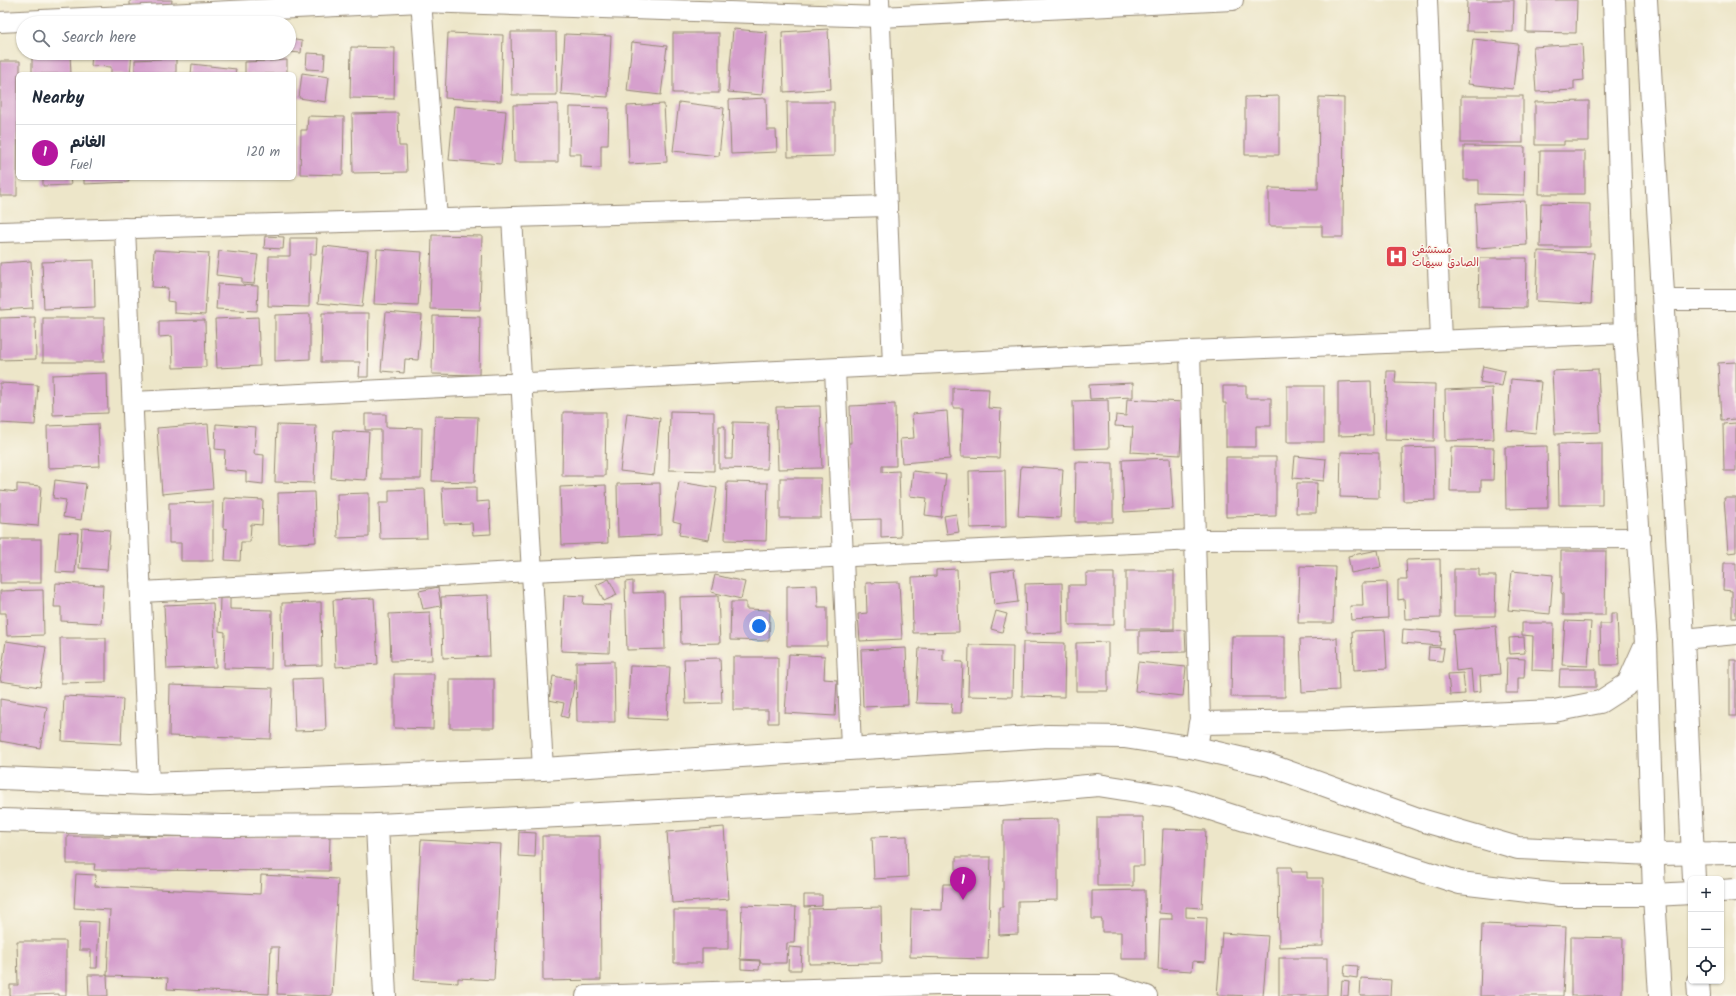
<!DOCTYPE html>
<meta charset="utf-8">
<style>
body{margin:0;font-family:Kalam,"Playpen Sans Arabic",sans-serif;background:#f2f2f3;color:#1f2937}
.controls{position:absolute;right:12px;bottom:12px;display:grid;overflow:hidden;border-radius:6px;box-shadow:0 1px 3px #0004}
.controls button{width:36px;height:36px;display:grid;place-items:center;padding:0;border:0;border-bottom:1px solid #e0e1e3;background:#fff;color:#1f2937;font:20px sans-serif}
.you{position:absolute;left:759px;top:626px;width:14px;height:14px;margin:-10px;border:3px solid #fff;border-radius:50%;background:#1a73e8;box-shadow:0 0 0 6px #1a73e833}
.badge{display:grid;place-items:center;width:26px;height:26px;border-radius:50%;background:#b5179e;color:#fff;font-size:13px;font-weight:700}
.pin{position:absolute;translate:-50% -33px;filter:drop-shadow(0 1px 2px #0008)}
.pin::after{content:'';position:absolute;top:21px;width:14px;height:12px;background:inherit;clip-path:polygon(0 0,100% 0,50% 100%)}
.list{margin:0;padding:0;list-style:none}
h2{display:flex;justify-content:space-between;align-items:center;height:52px;margin:0;padding:0 16px;font-size:17px}
h2 small{font-size:13px;font-weight:400;color:#747a83}
.list li{display:grid;grid-template-columns:26px 1fr auto;gap:12px;align-items:center;box-sizing:border-box;height:56px;padding:0 16px;border-top:1px solid #e0e1e3}
.list b{display:block;font-size:15px;white-space:nowrap}
.list p{margin:0;font-size:13px;white-space:nowrap;color:#747a83}
.list em{font-size:13px;font-style:normal;color:#747a83}
.icon{flex:none;width:22px;height:22px;fill:none;stroke:currentColor;stroke-width:2;stroke-linecap:round;stroke-linejoin:round}
.map{position:relative;flex:none;width:1736px;height:996px;overflow:hidden}
.search{position:absolute;background:#fff;box-shadow:0 1px 3px #0004;left:16px;top:16px;width:280px;height:44px;display:flex;align-items:center;gap:10px;box-sizing:border-box;padding:0 14px;border-radius:22px;color:#747a83;font-size:15px}
.panel{position:absolute;background:#fff;box-shadow:0 1px 3px #0004;left:16px;top:72px;width:280px;height:108px;border-radius:6px}
.map>svg:first-child{display:block}
.building{fill:#d6a0cd}
.lines{fill:none;stroke-linecap:round;stroke-linejoin:round}
.minor-casing{stroke:#948874;stroke-width:22}
.tertiary-casing{stroke:#948874;stroke-width:24}
.primary-casing{stroke:#948874;stroke-width:24}
.minor{stroke:#fff;stroke-width:20}
.tertiary{stroke:#fff;stroke-width:22}
.primary{stroke:#fff;stroke-width:22}
.labels{text-anchor:middle;dominant-baseline:central;stroke-width:3;stroke-linejoin:round;paint-order:stroke}
.health-label{font-size:11px;fill:#be3a42;stroke:#fbf7ec;text-anchor:start}
</style>
<div class="map">
<svg width="1736" height="996" viewBox="0 0 1736 996">
<rect width="100%" height="100%" fill="#fbf7ec"/>
<filter id="ink" filterUnits="userSpaceOnUse"><feTurbulence type="fractalNoise" baseFrequency=".025" numOctaves="2"/><feDisplacementMap in="SourceGraphic" scale="8" xChannelSelector="R" yChannelSelector="G"/><feConvolveMatrix kernelMatrix="1 2 1 2 8 2 1 2 1" color-interpolation-filters="sRGB"/></filter>
<filter id="wash" filterUnits="userSpaceOnUse"><feTurbulence type="fractalNoise" baseFrequency=".012" numOctaves="4" result="noise"/><feDisplacementMap in="SourceGraphic" scale="16" xChannelSelector="R" yChannelSelector="G"/><feGaussianBlur stdDeviation="0.9" result="paint"/><feColorMatrix in="noise" values="0 0 0 0 0 0 0 0 0 0 0 0 0 0 0 0 0 1.4 0 .05"/><feComposite in="paint" operator="in"/></filter>
<g filter="url(#wash)">
<rect width="100%" height="100%" fill="#ede6c9"/>
<g id="blocks">
<g class="building">
<polygon points="130,0 172,0 171,9 130,5"/>
<polygon points="1467,0 1514,0 1513,32 1466,31"/>
<polygon points="1527,0 1577,0 1576,33 1526,32"/>
<polygon points="733,29 767,32 762,95 728,92"/>
<polygon points="828,29 831,89 784,92 782,32"/>
<polygon points="511,32 556,32 557,95 512,95"/>
<polygon points="448,33 503,35 501,101 445,98"/>
<rect x="673" y="33" width="46" height="60"/>
<polygon points="565,34 611,36 608,97 561,94"/>
<polygon points="289,39 302,41 301,53 289,52"/>
<polygon points="1473,39 1518,44 1513,89 1468,84"/>
<polygon points="632,42 667,46 661,95 627,91"/>
<polygon points="1582,44 1584,80 1574,81 1574,90 1536,92 1533,47"/>
<polygon points="351,47 395,48 394,99 350,98"/>
<polygon points="92,53 132,53 130,74 111,74 111,67 91,66"/>
<polygon points="307,53 325,54 324,70 306,69"/>
<polygon points="70,54 71,74 32,74 32,56"/>
<polygon points="176,58 176,74 135,74 135,60"/>
<polygon points="287,60 287,74 245,74 245,62"/>
<polygon points="0,61 20,61 20,74 18,74 17,196 0,196"/>
<polygon points="192,64 236,69 235,74 191,74"/>
<polygon points="302,73 329,77 326,102 299,98"/>
<polygon points="1279,96 1279,155 1245,155 1245,97"/>
<rect x="1461" y="96" width="62" height="47"/>
<polygon points="1319,97 1344,98 1343,237 1322,237 1322,226 1269,226 1269,188 1318,189"/>
<polygon points="766,98 767,130 776,130 777,152 731,154 729,100"/>
<polygon points="1589,101 1589,141 1564,141 1564,145 1535,145 1535,102"/>
<polygon points="679,102 724,108 719,156 673,151"/>
<polygon points="787,102 834,102 834,156 788,157"/>
<polygon points="558,104 558,162 514,162 513,105"/>
<polygon points="664,104 667,162 629,164 627,106"/>
<polygon points="454,106 506,111 501,164 449,160"/>
<polygon points="570,107 609,108 608,145 601,145 601,168 581,167 581,154 569,154"/>
<polygon points="398,113 399,146 406,146 407,172 353,173 352,114"/>
<polygon points="308,116 344,117 343,175 300,174 301,130 307,130"/>
<polygon points="1464,146 1525,147 1524,195 1479,194 1479,180 1464,180"/>
<polygon points="1540,151 1585,151 1585,194 1539,194"/>
<polygon points="43,178 70,178 71,185 43,186"/>
<polygon points="84,178 128,178 129,182 84,184"/>
<polygon points="1525,201 1527,245 1477,248 1475,204"/>
<polygon points="1541,203 1590,204 1590,247 1540,247"/>
<polygon points="432,235 482,236 480,310 430,309"/>
<polygon points="265,236 284,237 283,249 264,248"/>
<polygon points="290,238 317,238 316,254 310,254 309,307 268,306 269,256 290,256"/>
<polygon points="324,246 368,251 362,307 318,303"/>
<polygon points="377,249 422,252 418,306 374,304"/>
<polygon points="154,250 209,253 205,315 174,313 174,302 167,301 168,288 152,287"/>
<polygon points="219,251 258,255 254,284 242,283 242,278 216,275"/>
<polygon points="1538,251 1594,253 1591,304 1536,301"/>
<polygon points="1479,258 1527,258 1526,308 1478,307"/>
<polygon points="94,260 95,307 44,309 42,262"/>
<polygon points="31,261 33,308 0,310 0,263"/>
<polygon points="218,284 258,286 257,311 216,309"/>
<polygon points="386,312 422,315 418,360 405,359 404,373 381,371"/>
<polygon points="322,313 369,313 368,377 359,377 360,362 321,362"/>
<polygon points="310,314 310,359 275,361 275,315"/>
<polygon points="433,316 480,317 479,375 432,374"/>
<polygon points="35,317 36,359 0,360 0,318"/>
<polygon points="258,317 260,366 217,368 215,319"/>
<rect x="43" y="318" width="61" height="44"/>
<polygon points="205,320 206,367 173,368 172,336 159,337 159,321"/>
<polygon points="1736,362 1736,419 1721,420 1718,363"/>
<polygon points="1483,366 1505,371 1502,386 1480,382"/>
<polygon points="1598,369 1601,432 1555,434 1552,371"/>
<polygon points="1387,371 1396,371 1395,383 1435,384 1434,441 1385,440"/>
<polygon points="107,373 108,413 53,415 52,375"/>
<polygon points="1511,379 1541,382 1536,433 1507,430"/>
<polygon points="1371,381 1373,435 1338,436 1338,382"/>
<polygon points="0,383 38,385 35,425 0,423"/>
<polygon points="1133,383 1133,397 1090,399 1089,385"/>
<polygon points="1223,386 1246,386 1246,398 1271,398 1271,426 1256,426 1256,447 1226,447 1226,403 1223,403"/>
<rect x="1287" y="386" width="37" height="56"/>
<polygon points="953,388 989,389 988,408 1001,409 999,458 961,457 963,408 953,408"/>
<polygon points="1492,388 1494,439 1446,441 1445,390"/>
<polygon points="1127,399 1183,402 1180,455 1131,452 1133,427 1115,426 1116,415 1126,416"/>
<polygon points="1108,400 1109,448 1074,449 1073,401"/>
<polygon points="895,404 896,466 882,466 882,472 899,471 901,537 881,538 881,519 850,520 848,443 851,443 850,406"/>
<polygon points="820,406 822,468 778,469 776,407"/>
<polygon points="670,411 714,412 714,471 669,470"/>
<polygon points="947,411 950,459 902,463 900,439 914,438 912,414"/>
<polygon points="563,412 606,412 605,476 562,476"/>
<polygon points="627,413 660,418 654,475 620,471"/>
<polygon points="365,414 386,414 386,427 422,428 421,479 381,479 381,430 365,430"/>
<polygon points="435,416 478,417 475,482 432,481"/>
<polygon points="733,422 768,423 767,469 719,468 719,426 725,426 725,459 732,459"/>
<polygon points="1736,423 1736,471 1724,471 1723,424"/>
<polygon points="98,424 100,466 48,468 47,426"/>
<polygon points="208,424 213,489 162,494 157,428"/>
<polygon points="216,424 256,427 254,454 264,455 263,484 246,482 246,472 224,470 225,450 215,449"/>
<polygon points="277,425 316,426 314,483 275,482"/>
<polygon points="334,430 369,432 366,480 331,478"/>
<polygon points="1602,443 1602,505 1559,505 1558,444"/>
<polygon points="1547,446 1548,508 1506,509 1505,447"/>
<polygon points="1434,447 1435,500 1403,501 1402,448"/>
<polygon points="1451,447 1494,448 1493,480 1481,480 1481,491 1450,491"/>
<polygon points="1341,452 1379,453 1379,498 1340,497"/>
<polygon points="1295,456 1326,459 1324,481 1293,478"/>
<polygon points="1226,457 1276,457 1276,516 1226,517"/>
<polygon points="1170,458 1173,509 1124,512 1122,460"/>
<polygon points="1076,462 1113,463 1113,522 1075,522"/>
<polygon points="1021,466 1063,469 1060,518 1018,516"/>
<polygon points="1005,470 1006,527 970,528 969,471"/>
<polygon points="913,471 946,475 941,517 925,515 927,498 910,496"/>
<rect x="780" y="478" width="41" height="40"/>
<polygon points="55,480 86,484 81,520 63,517 66,500 53,498"/>
<polygon points="679,482 717,488 709,540 679,535 681,523 673,521"/>
<polygon points="727,482 768,483 766,541 725,540"/>
<polygon points="660,483 661,535 618,537 617,484"/>
<polygon points="1297,483 1317,483 1316,513 1296,513"/>
<polygon points="17,484 41,486 38,526 0,523 0,490 17,492"/>
<polygon points="606,485 608,543 562,545 560,487"/>
<polygon points="476,487 476,502 489,501 491,534 473,535 472,523 444,524 442,488"/>
<polygon points="425,489 427,538 380,539 379,503 389,503 389,490"/>
<polygon points="314,492 316,542 279,544 278,493"/>
<polygon points="369,493 369,537 338,538 337,494"/>
<polygon points="224,498 263,500 262,525 251,524 250,542 241,542 240,561 225,560 227,529 223,528"/>
<polygon points="1724,498 1736,498 1736,552 1728,553"/>
<polygon points="213,502 213,561 181,561 181,543 169,543 169,503"/>
<polygon points="956,514 959,532 947,534 944,516"/>
<polygon points="82,528 110,530 107,570 79,568"/>
<polygon points="59,532 78,533 75,573 56,572"/>
<rect x="0" y="539" width="41" height="44"/>
<polygon points="1378,550 1381,567 1351,573 1348,556"/>
<polygon points="1561,551 1606,551 1605,615 1563,615 1563,594 1561,593"/>
<polygon points="1440,559 1441,618 1405,619 1404,599 1398,600 1398,580 1407,580 1406,560"/>
<polygon points="1724,563 1736,563 1736,618 1732,618 1732,591 1723,590"/>
<polygon points="1300,566 1335,567 1333,623 1298,623"/>
<polygon points="957,569 959,632 913,633 912,577 936,576 936,570"/>
<polygon points="1014,569 1018,602 994,605 991,572"/>
<polygon points="1454,569 1479,569 1479,576 1496,576 1495,616 1454,616"/>
<rect x="1126" y="571" width="48" height="58"/>
<polygon points="1512,571 1553,575 1550,614 1508,610"/>
<polygon points="1086,573 1114,573 1114,625 1069,625 1069,585 1086,585"/>
<polygon points="715,575 745,582 741,599 711,592"/>
<polygon points="609,579 617,595 604,601 596,585"/>
<polygon points="633,581 633,593 664,592 665,649 627,650 625,582"/>
<polygon points="899,582 902,639 860,641 858,614 867,613 866,583"/>
<polygon points="1387,582 1388,618 1351,620 1350,606 1363,606 1362,583"/>
<polygon points="56,583 103,585 101,623 61,621 61,607 54,607"/>
<polygon points="1062,583 1063,633 1026,634 1025,584"/>
<polygon points="817,585 818,607 827,607 827,646 787,646 787,586"/>
<polygon points="438,587 441,606 423,609 419,591"/>
<polygon points="43,590 44,635 7,636 6,613 0,613 0,591"/>
<polygon points="488,595 490,656 443,658 441,597"/>
<polygon points="564,595 584,596 583,604 611,605 609,653 561,651"/>
<polygon points="718,596 720,643 681,644 680,597"/>
<polygon points="220,598 230,598 230,609 272,610 271,669 224,668 225,632 219,631"/>
<polygon points="374,598 378,664 336,667 333,600"/>
<polygon points="321,602 322,665 283,666 282,603"/>
<polygon points="731,602 746,602 746,609 770,610 769,641 730,640"/>
<polygon points="213,603 216,667 167,669 164,605"/>
<polygon points="996,611 1007,614 1002,632 991,629"/>
<polygon points="430,612 432,660 391,661 389,614"/>
<polygon points="1611,613 1617,613 1619,665 1601,665 1600,624 1611,624"/>
<polygon points="1565,621 1591,622 1588,666 1562,665"/>
<polygon points="1522,623 1554,623 1553,671 1532,670 1533,636 1522,635"/>
<polygon points="1496,626 1500,674 1480,676 1481,691 1473,692 1471,669 1456,671 1453,630"/>
<polygon points="1403,629 1441,632 1440,646 1402,643"/>
<polygon points="1185,630 1186,652 1139,653 1139,631"/>
<polygon points="1385,630 1387,668 1354,670 1352,631"/>
<polygon points="1232,636 1285,636 1285,697 1231,697"/>
<polygon points="1524,637 1525,653 1510,654 1509,638"/>
<polygon points="60,638 106,638 106,682 61,683"/>
<polygon points="1337,638 1339,690 1302,692 1300,639"/>
<polygon points="6,641 46,647 40,687 0,681"/>
<polygon points="1023,642 1065,643 1064,697 1022,696"/>
<polygon points="1108,642 1108,691 1076,691 1076,643"/>
<polygon points="969,645 1013,646 1012,697 968,696"/>
<polygon points="1429,647 1444,648 1442,661 1428,660"/>
<polygon points="906,648 908,705 863,707 861,650"/>
<polygon points="919,648 943,649 943,661 963,662 961,713 951,713 952,704 916,703"/>
<polygon points="789,654 825,656 824,679 837,680 835,716 785,713"/>
<polygon points="733,657 778,657 778,723 768,723 768,710 733,710"/>
<polygon points="720,658 722,703 686,704 684,659"/>
<polygon points="1507,658 1525,659 1524,678 1518,678 1518,693 1506,693"/>
<rect x="1730" y="660" width="6" height="56"/>
<polygon points="614,661 615,722 577,722 576,662"/>
<polygon points="1138,662 1186,667 1183,696 1135,691"/>
<polygon points="630,666 670,667 667,720 627,718"/>
<polygon points="1560,669 1596,669 1596,687 1559,687"/>
<polygon points="1463,673 1465,694 1450,695 1448,674"/>
<polygon points="394,674 434,674 433,729 394,728"/>
<polygon points="553,676 575,680 568,718 561,716 564,703 549,700"/>
<polygon points="324,678 326,730 295,731 293,679"/>
<rect x="450" y="679" width="44" height="49"/>
<polygon points="170,685 273,688 271,739 169,736"/>
<polygon points="64,696 123,699 121,744 62,741"/>
<polygon points="0,699 47,707 40,748 0,741"/>
<polygon points="1097,817 1143,817 1144,866 1133,866 1133,886 1097,886"/>
<polygon points="1058,819 1058,900 1018,901 1018,934 999,935 999,907 1003,907 1003,820"/>
<polygon points="724,827 729,899 672,903 667,832"/>
<polygon points="1163,829 1206,830 1202,908 1186,907 1186,917 1207,918 1205,962 1193,961 1192,971 1158,969 1160,919 1172,919 1172,914 1159,913"/>
<polygon points="519,832 536,833 535,857 518,856"/>
<polygon points="67,836 330,837 329,871 94,870 95,864 67,864"/>
<polygon points="542,836 600,836 601,980 543,981"/>
<polygon points="907,836 908,877 874,879 872,837"/>
<polygon points="421,840 501,844 494,980 458,978 458,983 414,980"/>
<polygon points="956,857 991,857 988,959 910,957 911,909 942,910 943,884 956,884"/>
<polygon points="1278,867 1291,867 1292,872 1307,872 1307,878 1323,878 1323,946 1279,947"/>
<polygon points="76,874 96,875 95,886 260,894 261,875 338,879 332,996 277,994 279,947 271,947 269,994 167,989 168,978 107,976 110,910 74,908"/>
<polygon points="1145,890 1146,959 1121,959 1121,932 1102,932 1102,919 1092,919 1092,891"/>
<polygon points="804,895 822,895 822,906 804,907"/>
<polygon points="742,905 796,907 794,943 787,943 786,963 760,963 760,960 740,959"/>
<polygon points="881,907 882,963 809,964 809,909"/>
<polygon points="674,910 728,910 728,949 702,949 702,963 674,963"/>
<polygon points="80,921 99,922 97,968 91,968 91,950 79,950"/>
<polygon points="1482,924 1566,927 1563,996 1480,996"/>
<polygon points="1222,933 1268,936 1263,996 1217,995"/>
<polygon points="1571,937 1623,938 1622,996 1571,996"/>
<polygon points="17,941 66,941 66,996 59,996 59,994 10,996 10,985 18,985"/>
<polygon points="789,947 802,948 801,970 788,970"/>
<rect x="1279" y="958" width="48" height="38"/>
<polygon points="741,960 760,961 759,970 741,969"/>
<polygon points="1345,965 1358,966 1357,978 1344,976"/>
<polygon points="88,975 107,975 108,996 89,996"/>
<polygon points="1361,978 1391,980 1390,996 1360,996"/>
<polygon points="1342,980 1349,981 1348,996 1341,996"/>
</g>
</g>
</g>
<g filter="url(#ink)">
<use href="#blocks" fill-opacity="0" stroke="#948874" stroke-width="1"/>
<g class="lines">
<defs>
<g id="minor">
<polyline points="421,0 437,219"/>
<polyline points="879,0 893,366"/>
<polyline points="1427,0 1441,340"/>
<polyline points="0,22 421,2 880,17 1233,0"/>
<polyline points="512,217 543,769"/>
<polyline points="125,228 149,784"/>
<polyline points="0,232 887,206"/>
<polyline points="1663,300 1736,300"/>
<polyline points="1190,351 1200,723"/>
<polyline points="835,369 851,748"/>
<polyline points="133,402 1190,351 1625,333"/>
<polyline points="142,592 532,571 1196,540 1640,538"/>
<polyline points="1683,639 1736,634"/>
<polyline points="586,996 938,985 1112,985 1147,996"/>
</g>
<g id="tertiary">
<polyline points="0,778 149,784 543,769 1048,736 1124,737 1196,748 1269,765 1421,820 1518,848 1652,854"/>
<polyline points="0,820 222,826 377,825 1001,794 1098,785 1174,797 1245,820 1369,854 1460,883 1560,895 1654,895"/>
<polyline points="377,825 385,996"/>
</g>
<g id="primary">
<polyline points="1614,0 1625,333 1646,643 1654,895 1660,996"/>
<polyline points="1646,0 1683,639 1694,879"/>
<polyline points="1196,748 1200,723 1330,721 1554,711 1600,702 1628,684 1644,648"/>
<polyline points="1652,854 1736,853"/>
<polyline points="1721,891 1736,890"/>
<polyline points="1654,895 1691,893"/>
<polyline points="1698,981 1699,996"/>
</g>
</defs>
<use href="#minor" class="minor-casing"/>
<use href="#tertiary" class="tertiary-casing"/>
<use href="#primary" class="primary-casing"/>
<use href="#minor" class="minor"/>
<use href="#tertiary" class="tertiary"/>
<use href="#primary" class="primary"/>
</g>
</g>
<defs>
<symbol id="hospital-square" viewBox="-11 -11 22 22"><rect x="-9" y="-9" width="18" height="18" rx="4" fill="#e0444e" stroke="#fbf7ec"/><path d="M-5-5h3v3.5h4V-5h3V5h-3V1.5h-4V5h-3Z" fill="#fff"/></symbol>
</defs>
<g fill-rule="evenodd">
<use href="#hospital-square" x="1384" y="244" width="25" height="25"/>
</g>
<g class="labels">
<g class="health-label">
<text x="1412" y="250">مستشفى<tspan x="1412" dy="13">الصادق سيهات</tspan></text>
</g>
</g>
</svg>
<div class="controls">
<button>+</button>
<button>−</button>
<button><svg class="icon" aria-label="locate" viewBox="0 0 24 24"><circle cx="12" cy="12" r="6"/><path d="M12 2v4M12 18v4M2 12h4M18 12h4"/></svg></button>
</div>
<div class="you"></div>
<div class="pin badge" style="left:963px;top:900px">1</div>
<div class="search"><svg class="icon" aria-label="search" viewBox="0 0 24 24"><circle cx="10" cy="10" r="6"/><path d="M15 15l6 6"/></svg>Search here</div>
<section class="panel">
<h2>Nearby<small></small></h2>
<ul class="list">
<li><span class="badge">1</span><div><b>الغانم</b><p>Fuel</p></div><em>120 m</em></li>
</ul>
</section>
</div>
